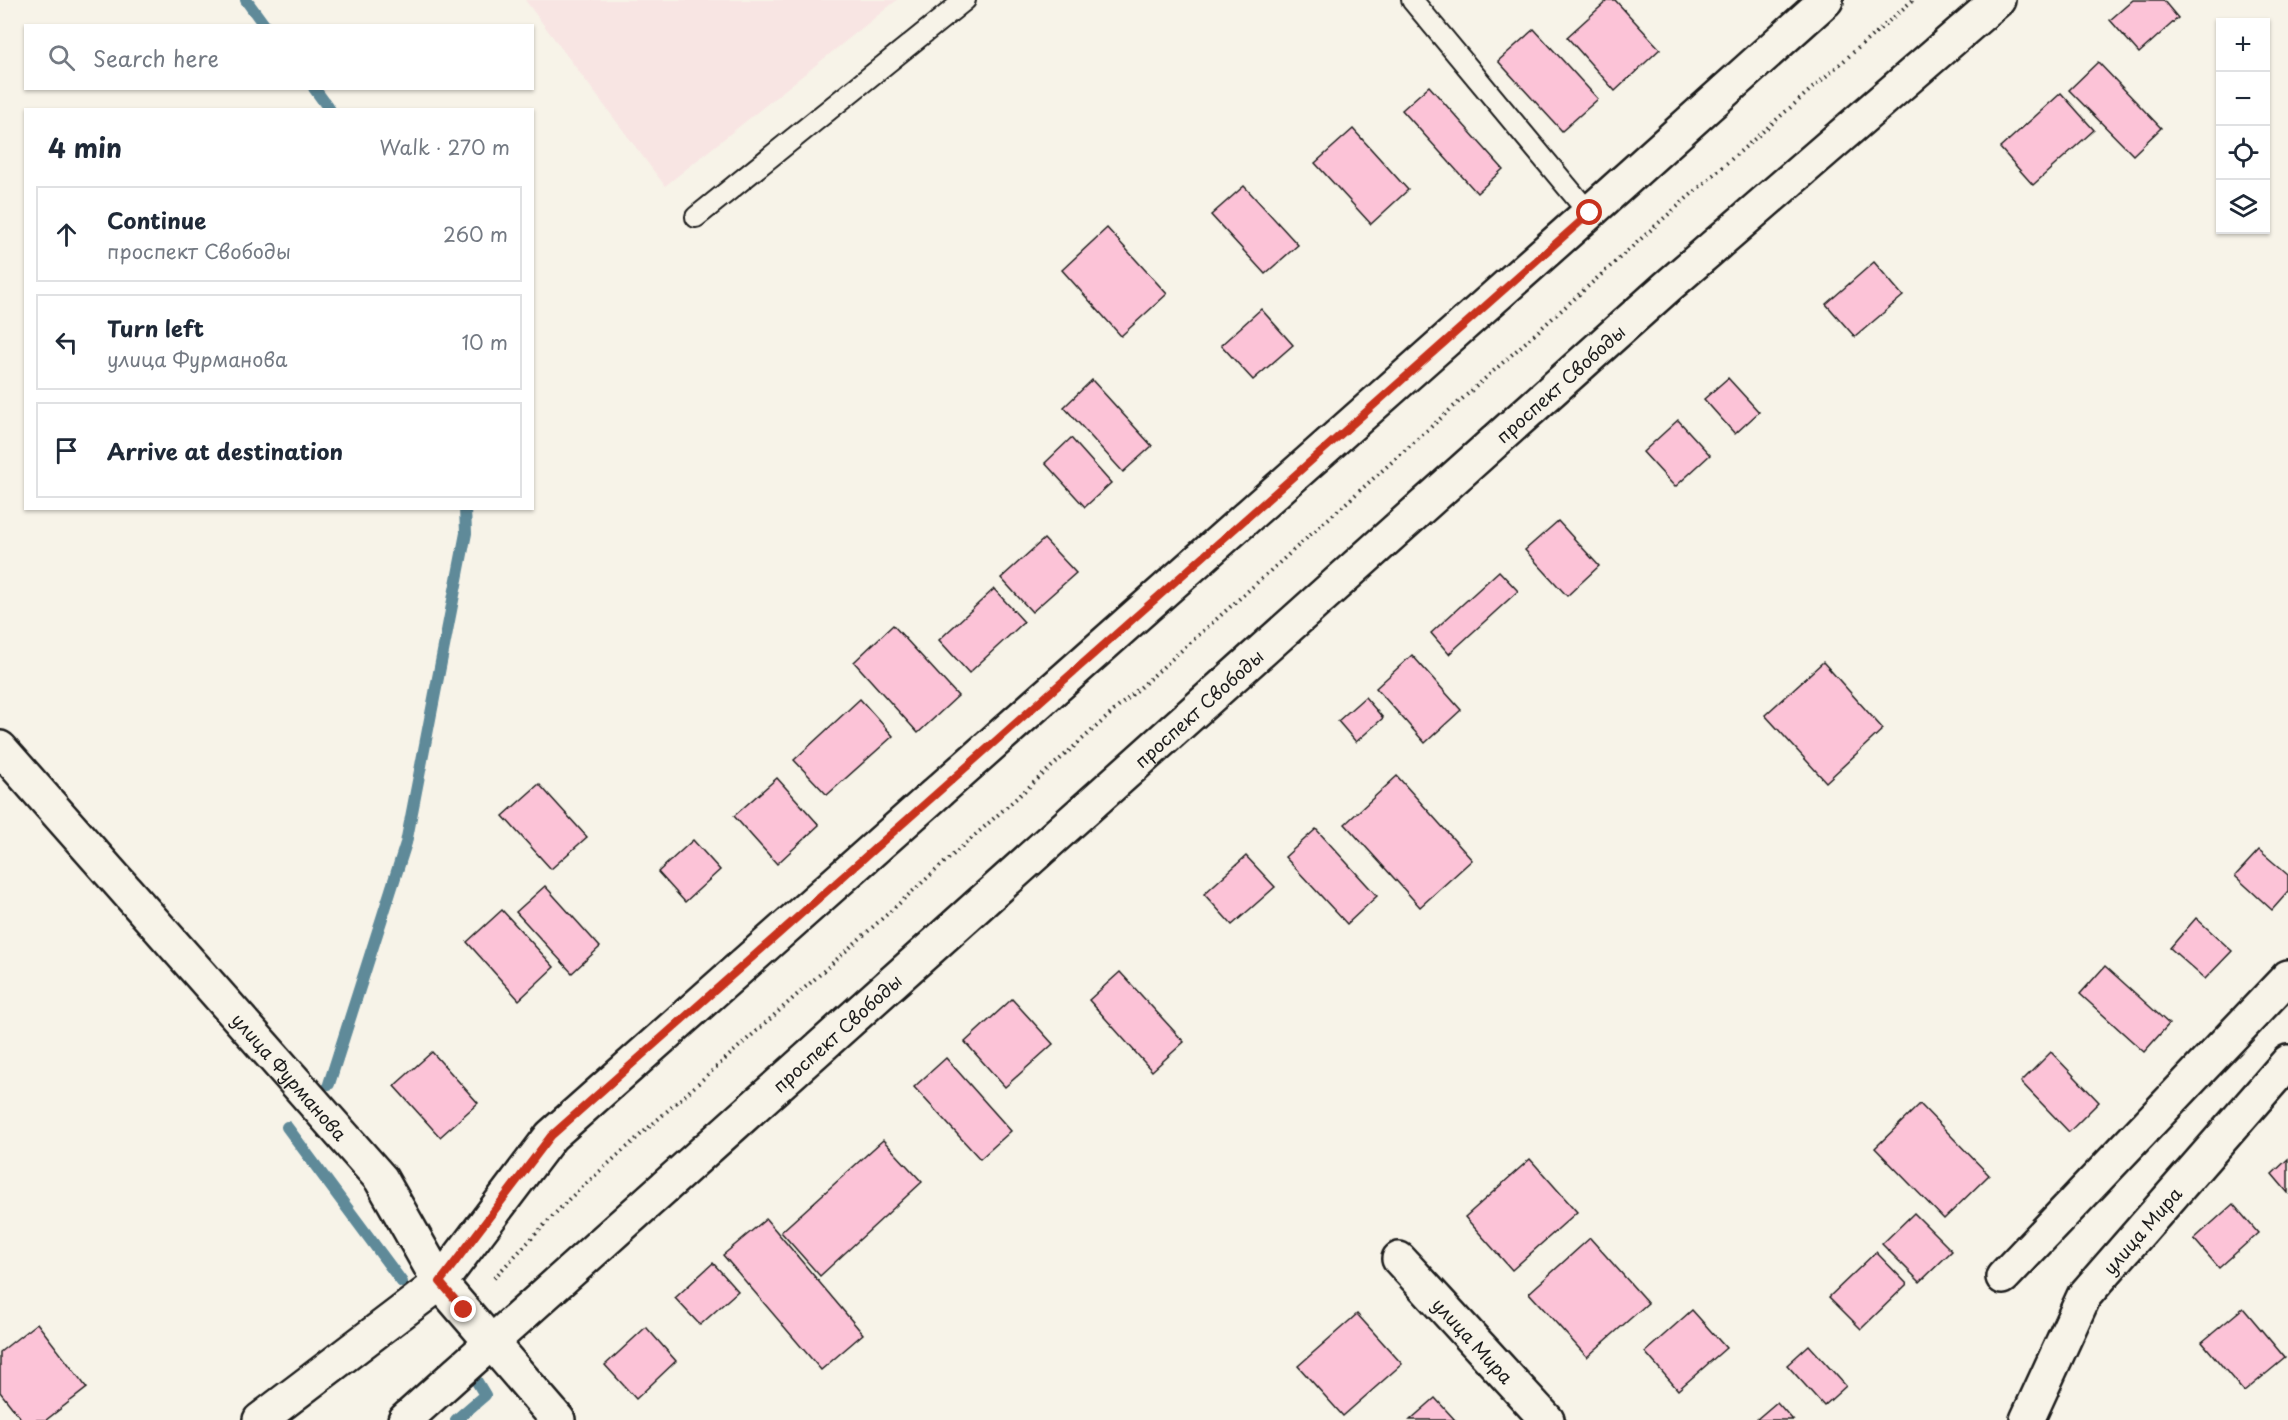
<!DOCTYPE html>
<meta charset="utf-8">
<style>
body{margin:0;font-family:"Playpen Sans",sans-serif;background:#f2f2f3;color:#1f2937}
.controls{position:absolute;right:18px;top:18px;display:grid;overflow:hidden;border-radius:0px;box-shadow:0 2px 4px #0004}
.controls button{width:54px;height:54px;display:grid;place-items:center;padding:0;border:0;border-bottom:2px solid #e0e1e3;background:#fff;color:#1f2937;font:30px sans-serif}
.stop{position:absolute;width:18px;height:18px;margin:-14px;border:4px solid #c8321e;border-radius:50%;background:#fff}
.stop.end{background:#c8321e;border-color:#fff;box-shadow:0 2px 6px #0008}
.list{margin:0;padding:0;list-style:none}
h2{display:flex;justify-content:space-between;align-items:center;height:78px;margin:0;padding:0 24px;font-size:26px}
h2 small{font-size:20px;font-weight:400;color:#747a83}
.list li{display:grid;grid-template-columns:39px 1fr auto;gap:18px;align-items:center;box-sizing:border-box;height:96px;margin:0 12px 12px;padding:0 12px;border:2px solid #e0e1e3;border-radius:0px}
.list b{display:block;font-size:22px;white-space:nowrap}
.list p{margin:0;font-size:20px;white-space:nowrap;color:#747a83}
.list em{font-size:20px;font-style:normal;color:#747a83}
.icon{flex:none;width:33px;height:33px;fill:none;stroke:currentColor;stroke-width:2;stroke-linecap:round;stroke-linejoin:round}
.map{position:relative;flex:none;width:2288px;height:1420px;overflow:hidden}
.search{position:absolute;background:#fff;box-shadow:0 2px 4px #0004;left:24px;top:24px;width:510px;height:66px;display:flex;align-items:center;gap:15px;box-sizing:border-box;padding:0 21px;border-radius:0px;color:#747a83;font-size:22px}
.panel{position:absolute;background:#fff;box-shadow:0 2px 4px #0004;left:24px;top:108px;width:510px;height:402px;border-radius:0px}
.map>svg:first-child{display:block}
.built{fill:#f8e5e3}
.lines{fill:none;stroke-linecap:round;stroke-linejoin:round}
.stream{stroke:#5f8a99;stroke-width:12}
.building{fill:#fcc3d7;stroke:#1c1c1c;stroke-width:1.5}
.service-casing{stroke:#1c1c1c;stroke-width:24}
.minor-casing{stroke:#1c1c1c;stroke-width:38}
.path{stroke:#1c1c1c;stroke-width:4;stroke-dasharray:1.5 4.5;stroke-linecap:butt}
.service{stroke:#f7f3e8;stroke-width:20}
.minor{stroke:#f7f3e8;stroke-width:33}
.route{stroke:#c8321e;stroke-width:8}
.labels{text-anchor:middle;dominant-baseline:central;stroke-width:4.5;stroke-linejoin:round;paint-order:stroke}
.street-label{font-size:18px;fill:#1c1c1c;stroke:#f7f3e8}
</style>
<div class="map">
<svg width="2288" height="1420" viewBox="0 0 2288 1420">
<rect width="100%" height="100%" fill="#f7f3e8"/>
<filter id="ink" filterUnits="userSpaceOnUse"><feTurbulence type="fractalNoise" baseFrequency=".0167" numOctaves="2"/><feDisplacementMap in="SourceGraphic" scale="12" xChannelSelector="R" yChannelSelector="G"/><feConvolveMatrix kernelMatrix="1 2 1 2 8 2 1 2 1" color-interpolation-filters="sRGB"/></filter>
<g filter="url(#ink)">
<polygon class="built" points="525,0 897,0 665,186"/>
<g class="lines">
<g class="stream">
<polyline points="246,0 265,26"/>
<polyline points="314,88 330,110"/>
<polyline points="329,1084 406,843 466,533 465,508"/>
<polyline points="287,1127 402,1282"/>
<polyline points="456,1420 485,1395 476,1380"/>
</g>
</g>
<g class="building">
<polygon points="1608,0 1615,0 1660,49 1615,91 1567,37"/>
<polygon points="2133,0 2163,0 2178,18 2139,53 2110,20"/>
<polygon points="1534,29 1598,99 1562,131 1498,61"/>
<polygon points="2098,62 2161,128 2133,155 2069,90"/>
<polygon points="1429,86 1503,169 1477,193 1402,110"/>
<polygon points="2061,93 2094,130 2033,185 2000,148"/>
<polygon points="1353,129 1408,190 1371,224 1315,163"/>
<polygon points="1244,186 1298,245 1265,274 1211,215"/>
<polygon points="1107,228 1167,294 1121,336 1062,270"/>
<polygon points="1874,262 1903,296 1855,337 1826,304"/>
<polygon points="1261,309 1293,345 1253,380 1221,345"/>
<polygon points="1728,378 1759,412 1735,434 1704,399"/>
<polygon points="1092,380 1152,446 1123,472 1064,407"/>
<polygon points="1678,420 1710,455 1675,487 1643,452"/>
<polygon points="1071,438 1111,483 1085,507 1045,463"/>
<polygon points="1558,521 1599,566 1567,596 1525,550"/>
<polygon points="1044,539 1076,573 1032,612 1001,578"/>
<polygon points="1499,571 1518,591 1449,654 1431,633"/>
<polygon points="994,589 1024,622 969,673 939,640"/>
<polygon points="893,625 958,696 918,733 854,662"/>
<polygon points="1412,655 1461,710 1425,743 1376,688"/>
<polygon points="1823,662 1883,729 1826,782 1765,715"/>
<polygon points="1365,697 1383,718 1356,742 1338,721"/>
<polygon points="860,699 893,736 827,795 794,760"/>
<polygon points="1397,776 1472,860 1420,907 1345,824"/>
<polygon points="777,778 819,825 777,864 734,816"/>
<polygon points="539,784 587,837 551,869 503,816"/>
<polygon points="1316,829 1377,896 1347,924 1285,857"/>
<polygon points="693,840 720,870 685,902 658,872"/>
<polygon points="2259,850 2288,875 2288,892 2272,910 2235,876"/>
<polygon points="1246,856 1275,887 1232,925 1204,894"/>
<polygon points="545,886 600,947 572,973 516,912"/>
<polygon points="502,910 554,967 519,1000 467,942"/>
<polygon points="2196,918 2232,951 2205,979 2170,948"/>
<polygon points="2105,966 2169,1024 2144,1052 2080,994"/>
<polygon points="1120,972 1184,1042 1152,1071 1089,1000"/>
<polygon points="1012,999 1053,1044 1005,1087 965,1042"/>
<polygon points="432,1052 478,1103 440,1137 394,1086"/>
<polygon points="2051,1052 2099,1102 2069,1132 2021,1082"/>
<polygon points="946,1058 1011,1131 980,1159 914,1087"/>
<polygon points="1920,1104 1989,1175 1944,1219 1875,1148"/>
<polygon points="883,1140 922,1182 820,1276 781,1232"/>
<polygon points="1530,1159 1577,1212 1512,1270 1465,1217"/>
<polygon points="2288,1159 2288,1193 2272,1174"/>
<polygon points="2233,1204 2258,1233 2219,1268 2194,1239"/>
<polygon points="1914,1213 1952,1251 1920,1282 1882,1244"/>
<polygon points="766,1219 863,1334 821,1370 723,1255"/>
<polygon points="1590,1238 1648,1303 1587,1357 1529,1293"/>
<polygon points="1876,1252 1907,1284 1861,1329 1829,1297"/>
<polygon points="713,1263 738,1291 700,1325 675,1298"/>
<polygon points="2243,1308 2285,1358 2244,1392 2202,1342"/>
<polygon points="1692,1310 1726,1348 1678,1390 1645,1352"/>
<polygon points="1357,1314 1402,1364 1343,1416 1298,1366"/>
<polygon points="37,1323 87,1388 46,1420 22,1420 0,1392 0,1352"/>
<polygon points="646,1327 676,1361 636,1399 605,1365"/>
<polygon points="1809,1345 1846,1386 1824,1406 1787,1365"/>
<polygon points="1435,1398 1455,1420 1410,1420"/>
<polygon points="1777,1402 1793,1420 1756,1420"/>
</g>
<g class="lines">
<defs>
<g id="service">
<polyline points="1412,0 1589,213"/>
<polyline points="696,217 965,0"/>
</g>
<g id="minor">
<path id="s1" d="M0 748 381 1179 440 1283 558 1420"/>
<path id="s2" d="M1399 1259 1547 1420"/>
<polyline points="2003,1277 2288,977"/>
<polyline points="260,1420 440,1283 551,1136 1589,213 1826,0"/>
<path id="s3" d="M405 1420 1667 287 1998 0"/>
<path id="s4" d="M2027 1420 2084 1296 2288 1062"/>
</g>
</defs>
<use href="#service" class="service-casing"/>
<use href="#minor" class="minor-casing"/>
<polyline class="path" points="494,1278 569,1199 1662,220 1913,0"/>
<use href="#service" class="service"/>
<use href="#minor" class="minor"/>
</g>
</g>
<g class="lines" filter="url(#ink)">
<polyline class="route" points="464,1310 440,1282 551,1136 1590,213"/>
</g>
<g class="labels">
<g class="street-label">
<text stroke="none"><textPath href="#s3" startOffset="1552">проспект Свободы</textPath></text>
<text stroke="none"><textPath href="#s3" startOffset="1066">проспект Свободы</textPath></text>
<text stroke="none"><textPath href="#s3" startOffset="580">проспект Свободы</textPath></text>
<text stroke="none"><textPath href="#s1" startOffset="438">улица Фурманова</textPath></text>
<text stroke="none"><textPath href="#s4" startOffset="224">улица Мира</textPath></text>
<text stroke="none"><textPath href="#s2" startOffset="110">улица Мира</textPath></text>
</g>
</g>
</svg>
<div class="controls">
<button>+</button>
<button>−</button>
<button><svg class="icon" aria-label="locate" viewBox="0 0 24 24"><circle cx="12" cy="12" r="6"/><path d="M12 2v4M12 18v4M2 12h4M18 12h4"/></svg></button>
<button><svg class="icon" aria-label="layers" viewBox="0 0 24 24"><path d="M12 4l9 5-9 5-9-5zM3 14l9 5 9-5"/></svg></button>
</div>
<div class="stop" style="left:1590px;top:213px"></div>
<div class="stop end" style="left:464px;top:1310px"></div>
<div class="search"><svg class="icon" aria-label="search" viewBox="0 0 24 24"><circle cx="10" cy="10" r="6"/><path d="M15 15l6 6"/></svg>Search here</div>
<section class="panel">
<h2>4 min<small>Walk · 270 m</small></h2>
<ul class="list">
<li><svg class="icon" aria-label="ahead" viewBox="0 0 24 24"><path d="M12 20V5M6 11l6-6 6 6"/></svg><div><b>Continue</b><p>проспект Свободы</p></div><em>260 m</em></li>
<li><svg class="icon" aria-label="left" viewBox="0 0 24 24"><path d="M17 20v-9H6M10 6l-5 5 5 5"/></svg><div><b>Turn left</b><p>улица Фурманова</p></div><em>10 m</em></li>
<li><svg class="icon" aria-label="arrive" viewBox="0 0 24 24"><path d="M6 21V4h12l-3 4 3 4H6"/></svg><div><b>Arrive at destination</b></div></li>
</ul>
</section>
</div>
